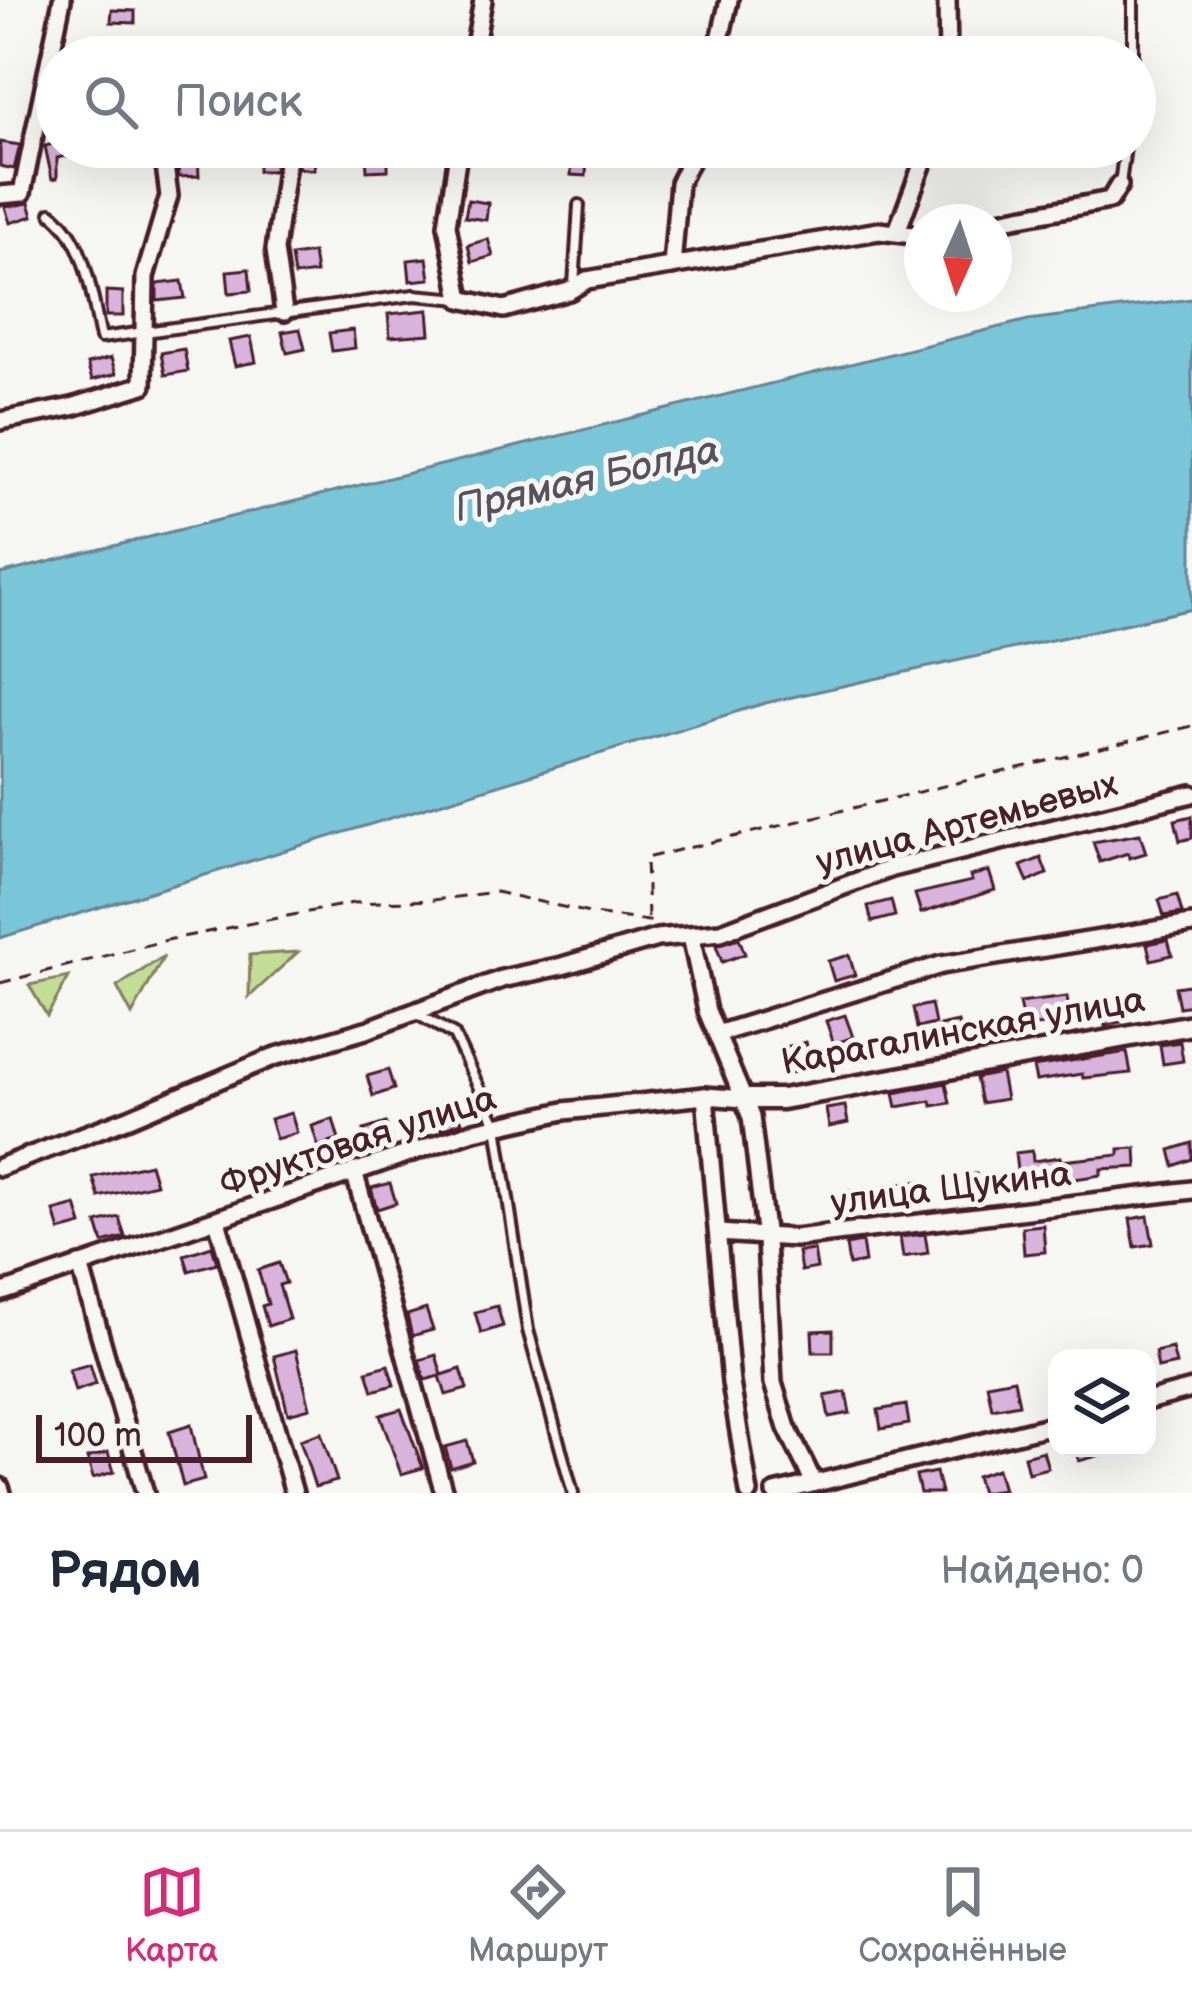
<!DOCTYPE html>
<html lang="ru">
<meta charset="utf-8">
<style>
body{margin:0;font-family:"Balsamiq Sans",sans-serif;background:#f2f2f3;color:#1f2937}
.controls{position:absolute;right:36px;bottom:36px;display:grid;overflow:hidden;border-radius:24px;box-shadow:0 12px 48px #0002}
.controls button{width:108px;height:108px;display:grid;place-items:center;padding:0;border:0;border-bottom:3px solid #e0e1e3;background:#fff;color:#1f2937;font:60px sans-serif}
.compass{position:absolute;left:904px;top:204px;width:108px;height:108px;border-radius:50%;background:#fff;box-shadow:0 12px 48px #0002;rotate:183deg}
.scale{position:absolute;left:36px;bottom:30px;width:216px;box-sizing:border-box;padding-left:12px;border:6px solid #4a1f2b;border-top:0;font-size:33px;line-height:42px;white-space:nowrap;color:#4a1f2b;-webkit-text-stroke:9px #f6f6f2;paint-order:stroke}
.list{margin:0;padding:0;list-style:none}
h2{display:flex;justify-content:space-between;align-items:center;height:156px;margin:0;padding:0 48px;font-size:51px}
h2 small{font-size:39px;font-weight:400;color:#747a83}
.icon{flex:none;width:66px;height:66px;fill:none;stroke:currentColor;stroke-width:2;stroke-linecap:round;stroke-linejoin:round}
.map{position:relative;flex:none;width:1192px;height:1493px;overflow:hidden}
.search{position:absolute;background:#fff;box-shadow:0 12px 48px #0002;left:36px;right:36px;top:36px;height:132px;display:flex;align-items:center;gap:30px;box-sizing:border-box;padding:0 42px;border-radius:66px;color:#747a83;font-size:45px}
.sheet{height:336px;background:#fff}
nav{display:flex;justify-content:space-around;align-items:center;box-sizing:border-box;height:168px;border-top:3px solid #e0e1e3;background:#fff;font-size:33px;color:#747a83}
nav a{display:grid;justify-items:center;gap:6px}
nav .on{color:#db2777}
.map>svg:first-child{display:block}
.green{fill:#c2de95;stroke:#867e60;stroke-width:3}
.water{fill:#79c6d8;stroke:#668393;stroke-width:3}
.building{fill:#d8b3dc;stroke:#4a1f2b;stroke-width:3}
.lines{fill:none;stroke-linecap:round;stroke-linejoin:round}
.service-casing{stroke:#4a1f2b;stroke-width:16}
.minor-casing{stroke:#4a1f2b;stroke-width:24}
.tertiary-casing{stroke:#4a1f2b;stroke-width:27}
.path{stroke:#4a1f2b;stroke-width:3;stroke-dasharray:12 9;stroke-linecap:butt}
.service{stroke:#f6f6f2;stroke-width:8}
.minor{stroke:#f6f6f2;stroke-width:15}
.tertiary{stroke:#f6f6f2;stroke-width:18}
.labels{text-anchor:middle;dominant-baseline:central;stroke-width:10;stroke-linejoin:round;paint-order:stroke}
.street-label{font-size:36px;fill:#4a1f2b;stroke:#f6f6f2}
.water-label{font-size:39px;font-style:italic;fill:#58515f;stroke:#f6f6f2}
</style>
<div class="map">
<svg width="1192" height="1493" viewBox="0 0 1192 1493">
<rect width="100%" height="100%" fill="#f6f6f2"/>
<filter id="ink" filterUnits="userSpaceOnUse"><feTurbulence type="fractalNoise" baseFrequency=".00833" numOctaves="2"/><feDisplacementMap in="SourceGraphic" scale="24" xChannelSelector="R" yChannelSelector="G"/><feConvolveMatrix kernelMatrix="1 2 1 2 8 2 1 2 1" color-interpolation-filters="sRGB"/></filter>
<g filter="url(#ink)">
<g class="green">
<polygon points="298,952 249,997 250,955"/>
<polygon points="164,956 132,1015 117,987"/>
<polygon points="69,977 47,1016 29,985"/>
</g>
<polygon class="water" points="1192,299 1192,609 765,703 0,938 0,574 1028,320"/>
<g class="building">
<polygon points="112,10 135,11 135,23 111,22"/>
<polygon points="159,40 179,43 178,57 157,57"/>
<polygon points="0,142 20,145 14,169 0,166"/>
<polygon points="57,143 57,147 85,147 86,152 57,158 57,178 52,179 45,146"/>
<polygon points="258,147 277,148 274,171 258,171"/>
<polygon points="301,149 316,151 314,170 298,168"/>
<polygon points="388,153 388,170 367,171 366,154"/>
<polygon points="198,155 199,176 179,177 177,156"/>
<polygon points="572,156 587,156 586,176 571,175"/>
<polygon points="468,200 488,203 486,220 465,217"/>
<polygon points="29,203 33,216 10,223 5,207"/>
<polygon points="488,239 493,256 472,262 468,245"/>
<polygon points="313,253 316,273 294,276 291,256"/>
<polygon points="427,258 430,279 410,281 408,260"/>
<polygon points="249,269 251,291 229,293 227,271"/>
<polygon points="182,281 185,298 157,301 157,284"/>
<polygon points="106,291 123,292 123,316 106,316"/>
<polygon points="428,310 430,334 390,337 388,314"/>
<polygon points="300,329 305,349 287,353 282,332"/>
<polygon points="353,330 355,348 332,351 329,333"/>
<polygon points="251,337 256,362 235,366 229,341"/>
<polygon points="184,349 188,371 165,375 161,353"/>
<polygon points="111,358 116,374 92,380 87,364"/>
<polygon points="1192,816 1192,838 1180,841 1175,820"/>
<polygon points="1140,834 1146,853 1129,858 1128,853 1100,862 1093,842"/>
<polygon points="1041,858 1047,874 1028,882 1021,866"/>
<polygon points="989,871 995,890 921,913 915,894 972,881 970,876"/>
<polygon points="1177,895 1182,913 1164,916 1159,900"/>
<polygon points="891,900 895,916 872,922 868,906"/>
<polygon points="739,938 745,954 722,962 716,945"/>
<polygon points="1168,940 1172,955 1151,960 1147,944"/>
<polygon points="849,955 855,975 834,981 828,961"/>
<polygon points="1189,985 1192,1005 1179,1007 1175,987"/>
<polygon points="1067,997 1071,1023 1024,1027 1019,1003"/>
<polygon points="1120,1001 1125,1021 1105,1026 1100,1006"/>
<polygon points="931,1004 935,1024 917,1028 913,1008"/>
<polygon points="845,1015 853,1037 834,1044 826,1021"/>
<polygon points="958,1022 962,1040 944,1044 940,1026"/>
<polygon points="806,1042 812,1068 791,1073 785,1047"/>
<polygon points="1180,1042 1183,1061 1163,1064 1160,1045"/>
<polygon points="1127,1052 1131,1073 1083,1078 1082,1074 1036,1081 1033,1067"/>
<polygon points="388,1070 394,1089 373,1096 367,1076"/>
<polygon points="1001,1073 1006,1099 981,1103 976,1078"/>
<polygon points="946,1083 950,1103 932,1106 931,1101 897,1107 894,1093"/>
<polygon points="456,1103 462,1122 441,1129 434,1109"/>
<polygon points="845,1106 848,1123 829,1127 826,1109"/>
<polygon points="291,1113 297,1133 276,1139 270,1119"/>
<polygon points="333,1119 339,1140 318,1146 312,1126"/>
<polygon points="386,1123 392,1143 370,1150 364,1130"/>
<polygon points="1192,1143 1192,1159 1174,1166 1170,1150"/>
<polygon points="1136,1148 1137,1167 1101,1169 1101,1175 1048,1183 1047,1176 1018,1179 1015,1153 1032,1151 1033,1161 1060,1157 1061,1161 1119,1155 1119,1149"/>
<polygon points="150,1164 156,1184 99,1197 93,1177"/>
<polygon points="976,1174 979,1191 950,1195 948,1178"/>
<polygon points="920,1181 922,1198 900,1201 897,1185"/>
<polygon points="390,1183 396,1203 377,1209 371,1188"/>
<polygon points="864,1189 866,1208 846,1211 843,1192"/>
<polygon points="76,1205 82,1225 60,1231 54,1211"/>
<polygon points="1148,1216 1153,1244 1135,1247 1130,1219"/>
<polygon points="119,1217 125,1237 103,1243 97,1223"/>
<polygon points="1043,1225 1045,1252 1024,1254 1022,1227"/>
<polygon points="925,1234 928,1253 903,1257 900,1237"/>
<polygon points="862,1242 865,1262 849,1265 846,1245"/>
<polygon points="212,1246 217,1263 189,1271 184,1255"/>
<polygon points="814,1250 817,1268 801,1271 798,1252"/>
<polygon points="279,1263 286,1283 279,1285 289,1319 268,1326 262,1306 268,1304 258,1270"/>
<polygon points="497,1306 503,1326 481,1333 475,1312"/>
<polygon points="426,1309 433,1330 412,1336 407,1315"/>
<polygon points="833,1330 833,1352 813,1352 812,1331"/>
<polygon points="1172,1348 1176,1364 1158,1368 1155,1352"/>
<polygon points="296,1350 310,1408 288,1414 274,1356"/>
<polygon points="436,1355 442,1375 461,1369 467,1389 446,1395 440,1376 425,1380 419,1360"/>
<polygon points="90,1364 96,1384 75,1391 69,1370"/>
<polygon points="388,1365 394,1385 373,1391 367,1371"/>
<polygon points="1014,1379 1019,1404 992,1409 987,1384"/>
<polygon points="846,1392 850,1413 829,1417 825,1396"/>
<polygon points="906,1405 909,1424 881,1429 878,1410"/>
<polygon points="401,1409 423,1468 401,1474 380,1415"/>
<polygon points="191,1425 204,1480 183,1486 169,1432"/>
<polygon points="321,1433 337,1481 315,1487 300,1440"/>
<polygon points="467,1441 473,1461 451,1468 445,1447"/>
<polygon points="1076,1448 1111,1448 1112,1452 1079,1461"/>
<polygon points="1043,1451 1048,1468 1028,1473 1024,1456"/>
<polygon points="108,1452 114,1472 93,1478 87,1458"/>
<polygon points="997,1469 1003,1490 981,1493 976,1476"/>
<polygon points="936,1472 941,1493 920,1493 916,1476"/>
</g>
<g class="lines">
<defs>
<g id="service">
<polyline points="475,53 533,57"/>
<polyline points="1133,57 1133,0"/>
<polyline points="1120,184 1125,147"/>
<path d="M51 213C87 240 91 295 101 338L414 295 461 299"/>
<polyline points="574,286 579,205"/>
<polyline points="417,1014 454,1035 497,1126 528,1330 573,1493"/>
</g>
<g id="minor">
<polyline points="947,0 948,57"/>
<polyline points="301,57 302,52"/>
<polyline points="473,57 483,0"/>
<polyline points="716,57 729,0"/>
<polyline points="459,147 447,225 461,299 504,309 569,291 587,280 879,231 922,236"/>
<polyline points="0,195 22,193 62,0"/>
<polyline points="994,222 1110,200 1119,185"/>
<polyline points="897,231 929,147"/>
<polyline points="672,266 679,183 697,147"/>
<polyline points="284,312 275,250 289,147"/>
<polyline points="0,421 72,407 143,385 145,277 169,196 164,158 168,147"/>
<polyline points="691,936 707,1011 751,1117 766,1239 773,1383 787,1428 814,1483"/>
<polyline points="717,1034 941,965 1192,924"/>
<polyline points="705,1096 731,1383 749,1493"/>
<polyline points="0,1167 129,1118 273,1057 369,1029 502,979 562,966 657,938 721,932 892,868 1192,794"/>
<polyline points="354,1171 444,1493"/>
<polyline points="217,1220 294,1493"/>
<polyline points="718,1233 795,1238 1192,1190"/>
<polyline points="80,1265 145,1493"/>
<polyline points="0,1293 474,1131 564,1111 705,1096 745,1099"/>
<polyline points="1147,1401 1192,1389"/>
<polyline points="0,1487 2,1493"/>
<polyline points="775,1493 1057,1424"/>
</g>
<polyline id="tertiary" points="745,1099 782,1099 1192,1025"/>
</defs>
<use href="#service" class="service-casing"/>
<use href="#minor" class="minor-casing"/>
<use href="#tertiary" class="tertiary-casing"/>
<g class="path">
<polyline points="648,918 646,858 1192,726"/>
<polyline points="0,983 167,940 353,903 433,900 496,892 594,914 656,922"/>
</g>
<use href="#service" class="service"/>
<use href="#minor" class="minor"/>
<use href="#tertiary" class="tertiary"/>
</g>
</g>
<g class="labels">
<g class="street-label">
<text transform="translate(967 824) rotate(-15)">улица Артемьевых</text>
<text transform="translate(963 1032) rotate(-10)">Карагалинская улица</text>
<text transform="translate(358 1142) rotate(-18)">Фруктовая улица</text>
<text transform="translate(951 1189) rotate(-7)">улица Щукина</text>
</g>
<g class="water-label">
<text transform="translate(587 480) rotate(-13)">Прямая Болда</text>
</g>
</g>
</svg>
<div class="controls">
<button><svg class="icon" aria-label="layers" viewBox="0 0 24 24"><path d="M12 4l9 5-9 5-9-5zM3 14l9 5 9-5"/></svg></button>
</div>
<svg class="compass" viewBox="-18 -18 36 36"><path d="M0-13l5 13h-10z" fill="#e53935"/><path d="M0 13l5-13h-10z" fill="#747a83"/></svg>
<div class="scale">100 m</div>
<div class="search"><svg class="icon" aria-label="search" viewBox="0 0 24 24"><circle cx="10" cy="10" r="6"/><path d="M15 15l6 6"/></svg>Поиск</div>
</div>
<section class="sheet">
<h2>Рядом<small>Найдено: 0</small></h2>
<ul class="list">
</ul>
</section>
<nav>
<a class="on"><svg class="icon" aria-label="map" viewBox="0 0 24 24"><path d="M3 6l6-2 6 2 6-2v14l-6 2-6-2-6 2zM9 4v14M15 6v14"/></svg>Карта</a>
<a><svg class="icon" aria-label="directions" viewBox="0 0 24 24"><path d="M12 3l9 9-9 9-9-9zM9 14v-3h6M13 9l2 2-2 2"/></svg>Маршрут</a>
<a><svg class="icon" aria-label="saved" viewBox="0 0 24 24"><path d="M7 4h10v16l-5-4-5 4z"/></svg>Сохранённые</a>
</nav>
